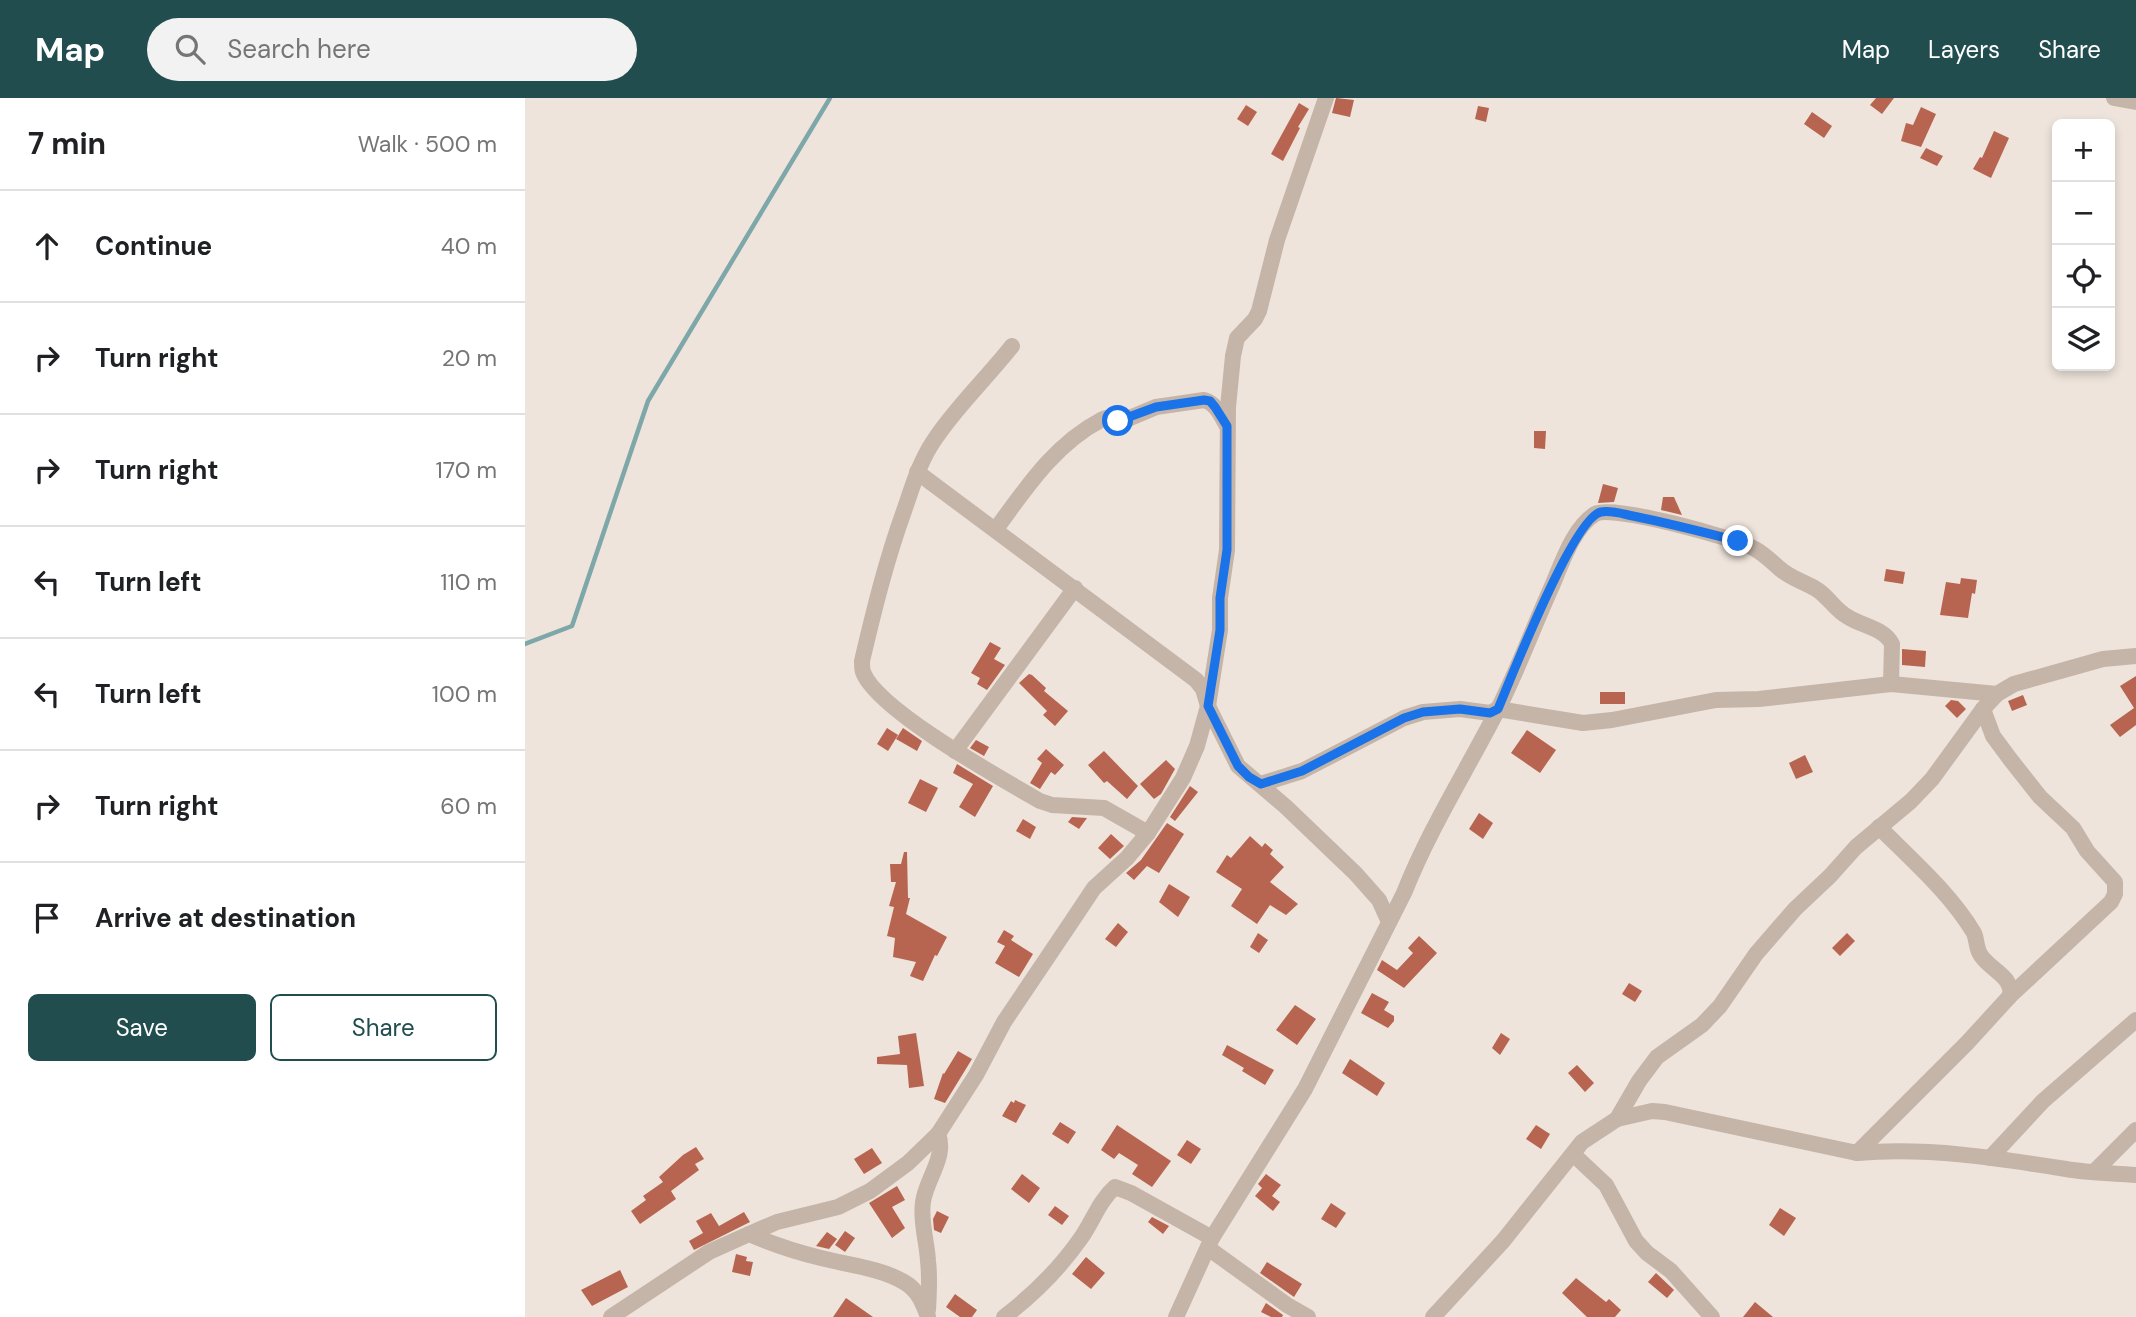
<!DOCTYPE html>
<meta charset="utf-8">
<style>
body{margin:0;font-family:"DM Sans",sans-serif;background:#f2f2f2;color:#202124}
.controls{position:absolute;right:21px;top:21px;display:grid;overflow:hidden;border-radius:10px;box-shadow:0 4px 10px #0003}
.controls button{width:63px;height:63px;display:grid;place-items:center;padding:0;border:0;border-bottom:2px solid #e0e0e0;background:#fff;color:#202124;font:35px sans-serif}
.stop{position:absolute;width:21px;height:21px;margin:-16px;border:5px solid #1a73e8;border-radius:50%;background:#fff}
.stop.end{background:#1a73e8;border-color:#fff;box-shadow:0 2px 7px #0008}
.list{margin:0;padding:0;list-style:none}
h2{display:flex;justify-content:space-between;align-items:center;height:91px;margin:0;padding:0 28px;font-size:30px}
h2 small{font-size:23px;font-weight:400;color:#757577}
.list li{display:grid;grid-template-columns:46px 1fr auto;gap:21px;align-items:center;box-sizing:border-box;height:112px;padding:0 28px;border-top:2px solid #e0e0e0}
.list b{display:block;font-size:26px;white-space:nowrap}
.list em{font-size:23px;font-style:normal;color:#757577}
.actions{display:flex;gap:14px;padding:21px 28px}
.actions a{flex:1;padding:16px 0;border:2px solid #224d4f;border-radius:10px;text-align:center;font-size:24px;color:#224d4f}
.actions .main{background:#224d4f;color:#fff}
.icon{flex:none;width:38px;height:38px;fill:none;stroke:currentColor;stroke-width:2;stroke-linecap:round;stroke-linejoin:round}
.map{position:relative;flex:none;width:1611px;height:1219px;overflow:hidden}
header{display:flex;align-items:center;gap:42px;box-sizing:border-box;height:98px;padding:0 35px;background:#224d4f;color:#fff}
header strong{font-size:33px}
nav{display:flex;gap:38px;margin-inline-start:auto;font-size:24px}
.search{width:490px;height:63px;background:#f2f2f2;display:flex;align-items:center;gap:18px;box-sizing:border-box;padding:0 24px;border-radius:38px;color:#757577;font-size:26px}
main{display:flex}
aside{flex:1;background:#fff}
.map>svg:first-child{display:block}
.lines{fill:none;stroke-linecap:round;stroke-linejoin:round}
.stream{stroke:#7da7a8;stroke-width:4.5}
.building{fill:#b76550}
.minor{stroke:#c5b4a8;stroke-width:16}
.route{stroke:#1a73e8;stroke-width:9}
</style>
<header>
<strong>Map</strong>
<div class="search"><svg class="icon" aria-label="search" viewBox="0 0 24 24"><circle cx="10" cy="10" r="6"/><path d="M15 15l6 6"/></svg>Search here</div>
<nav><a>Map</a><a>Layers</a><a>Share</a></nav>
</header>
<main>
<aside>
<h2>7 min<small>Walk · 500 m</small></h2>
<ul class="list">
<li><svg class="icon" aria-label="ahead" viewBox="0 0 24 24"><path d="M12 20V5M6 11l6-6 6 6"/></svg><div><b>Continue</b></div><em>40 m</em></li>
<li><svg class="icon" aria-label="right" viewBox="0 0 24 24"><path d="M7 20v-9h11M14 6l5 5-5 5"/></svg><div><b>Turn right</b></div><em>20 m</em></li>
<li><svg class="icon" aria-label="right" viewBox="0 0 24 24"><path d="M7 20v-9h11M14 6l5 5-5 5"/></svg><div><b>Turn right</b></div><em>170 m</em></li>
<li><svg class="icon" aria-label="left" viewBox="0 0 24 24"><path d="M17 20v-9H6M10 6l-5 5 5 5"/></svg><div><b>Turn left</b></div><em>110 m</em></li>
<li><svg class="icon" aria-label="left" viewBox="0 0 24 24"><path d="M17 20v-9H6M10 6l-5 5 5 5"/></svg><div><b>Turn left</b></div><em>100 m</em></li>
<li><svg class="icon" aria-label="right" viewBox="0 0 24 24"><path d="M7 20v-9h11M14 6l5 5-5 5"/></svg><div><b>Turn right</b></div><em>60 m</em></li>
<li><svg class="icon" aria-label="arrive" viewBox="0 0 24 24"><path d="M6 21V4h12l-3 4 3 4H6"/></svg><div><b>Arrive at destination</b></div></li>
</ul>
<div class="actions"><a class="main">Save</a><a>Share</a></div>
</aside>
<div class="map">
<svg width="1611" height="1219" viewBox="0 0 1611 1219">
<rect width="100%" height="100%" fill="#eee4db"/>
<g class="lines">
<polyline class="stream" points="0,546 47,528 123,303 305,0"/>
</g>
<g class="building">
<polygon points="811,0 829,2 825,19 807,15"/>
<polygon points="1351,0 1369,0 1357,16 1345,7"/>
<polygon points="774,5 784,11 773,29 775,30 758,63 746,56"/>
<polygon points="721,7 732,14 723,28 712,21"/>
<polygon points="953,8 964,10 961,24 950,21"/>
<polygon points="1396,9 1411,16 1396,49 1376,43 1381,25 1388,27"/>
<polygon points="1287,14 1307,28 1299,40 1279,26"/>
<polygon points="1469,33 1484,40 1466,80 1448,71 1455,59 1457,60"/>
<polygon points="1401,50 1418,58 1412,68 1395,60"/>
<polygon points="1009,333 1021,333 1020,351 1009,350"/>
<polygon points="1078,386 1093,390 1089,404 1073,405"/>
<polygon points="1138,399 1149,399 1157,417 1136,412"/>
<polygon points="1361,471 1380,474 1378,486 1359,483"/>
<polygon points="1436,480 1452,482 1450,496 1447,495 1443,520 1415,517 1421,484 1435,486"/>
<polygon points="465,544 476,550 469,561 480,567 462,592 452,586 455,580 446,575"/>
<polygon points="1377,551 1401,553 1400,569 1377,567"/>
<polygon points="504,576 507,577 521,590 519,593 543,613 530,628 518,617 522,613 494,585"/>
<polygon points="1611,578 1611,627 1595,639 1585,627 1609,610 1595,588"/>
<rect x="1075" y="594" width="25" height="12"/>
<polygon points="1498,597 1502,607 1487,613 1483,603"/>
<polygon points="1426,602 1433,603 1441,611 1432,620 1420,608"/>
<polygon points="362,630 373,637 363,653 352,646"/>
<polygon points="378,630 397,643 392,653 371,641"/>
<polygon points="1002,632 1031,652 1015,675 986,655"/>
<polygon points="451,642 464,649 459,658 445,650"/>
<polygon points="521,651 539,667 530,677 526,674 515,691 505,685 517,665 512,661"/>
<polygon points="579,653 613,688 602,701 582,683 579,685 563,667"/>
<polygon points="1280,657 1288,674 1271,681 1264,665"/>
<polygon points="641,662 650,671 636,696 629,701 615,686"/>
<polygon points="432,666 468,688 450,719 434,709 448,686 428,675"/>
<polygon points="395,681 413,690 401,714 383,705"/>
<polygon points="665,688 673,694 650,723 645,719"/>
<polygon points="954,715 968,725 958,741 944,731"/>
<polygon points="547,719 562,720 554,731 543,724"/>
<polygon points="498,721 511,729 505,741 491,733"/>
<polygon points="642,725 659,736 634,775 622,768 609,782 601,775 616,762"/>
<polygon points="586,736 599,748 585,761 573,750"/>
<polygon points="725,738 737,749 740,745 748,752 745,756 759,769 745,784 773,806 761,817 745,807 732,826 706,808 717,791 691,774 702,757 706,760"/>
<polygon points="379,754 382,754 383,800 385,800 381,816 422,839 412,858 410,857 398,883 385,878 391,864 368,859 370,840 362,838 369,809 364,808 371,784 366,784 365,766 376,766"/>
<polygon points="644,786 665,799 653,819 634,804"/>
<polygon points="593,825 603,834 591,849 580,841"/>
<polygon points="479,832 489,838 486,842 508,856 494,879 470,865 480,848 472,844"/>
<polygon points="733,835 743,842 734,855 725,849"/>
<polygon points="1322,835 1330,843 1315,858 1307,850"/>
<polygon points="894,838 912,855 879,890 852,872 857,862 872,872 888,855 883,850"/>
<polygon points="1104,885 1117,893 1110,904 1097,896"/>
<polygon points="847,895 864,904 859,912 869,918 869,923 863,930 836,915"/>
<polygon points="770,907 791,921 772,947 751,932"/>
<polygon points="391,935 399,988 384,990 382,967 352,966 352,959 375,956 373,938"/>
<polygon points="976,935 985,941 975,957 967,950"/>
<polygon points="702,947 749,972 740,987 717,973 719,970 697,957"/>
<polygon points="433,953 447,961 420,1005 409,1001 418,975 419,976"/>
<polygon points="825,961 860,985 852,998 817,975"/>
<polygon points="1052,967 1069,985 1060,994 1043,975"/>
<polygon points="490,1002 501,1007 491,1025 477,1018 486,1003 489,1005"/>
<polygon points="535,1024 551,1034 543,1046 527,1036"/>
<polygon points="592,1027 646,1063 627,1089 607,1076 613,1067 594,1055 589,1061 576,1052"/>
<polygon points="1011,1027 1025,1036 1016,1051 1001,1041"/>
<polygon points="662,1042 676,1051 666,1066 652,1057"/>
<polygon points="171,1049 179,1061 170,1066 174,1072 146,1093 151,1101 115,1126 106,1113 121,1102 118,1098 138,1084 134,1079 158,1057"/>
<polygon points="347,1050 357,1065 339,1076 329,1061"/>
<polygon points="497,1076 515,1090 504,1105 486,1091"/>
<polygon points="741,1076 756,1087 747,1098 755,1104 748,1113 730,1098 737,1090 733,1086"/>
<polygon points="372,1088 380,1102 367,1109 380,1130 367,1140 344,1105"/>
<polygon points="806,1105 821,1115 811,1130 796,1121"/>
<polygon points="530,1108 544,1118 537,1127 523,1117"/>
<polygon points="1255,1110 1271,1120 1259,1138 1244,1127"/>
<polygon points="412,1113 424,1119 416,1135 409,1132 408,1121"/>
<polygon points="219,1114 225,1124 169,1152 164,1143 178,1135 171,1123 186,1115 194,1128"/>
<polygon points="627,1119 644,1128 638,1136 623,1124"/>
<polygon points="320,1133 330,1140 320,1154 310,1147"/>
<polygon points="302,1134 312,1141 304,1151 291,1148"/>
<polygon points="211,1156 222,1159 221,1163 228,1164 225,1178 207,1174"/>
<polygon points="561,1159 580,1175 566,1191 547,1176"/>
<polygon points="742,1164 777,1186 769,1199 735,1175"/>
<polygon points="95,1172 103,1189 67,1208 56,1192"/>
<polygon points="1131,1175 1149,1192 1142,1200 1123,1184"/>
<polygon points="1051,1180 1081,1204 1084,1201 1096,1212 1090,1219 1062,1219 1037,1195"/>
<polygon points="430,1196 452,1212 447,1219 435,1219 421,1209"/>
<polygon points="321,1200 348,1219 308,1219"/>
<polygon points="1230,1204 1248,1219 1218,1219"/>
<polygon points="741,1205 758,1217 757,1219 746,1219 736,1214"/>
</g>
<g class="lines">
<g class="minor">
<polyline points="1589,0 1611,4"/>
<path d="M487 248C462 280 429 311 408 344 394 365 387 390 379 413 361 463 349 512 337 563 337 567 337 571 338 574 352 612 477 681 515 703L527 707 579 710 623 735"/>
<polyline points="392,374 671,582 678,591 683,608 713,668 760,708 831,776 854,802 864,824"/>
<path d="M471 431C501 390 530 346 576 322L581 320 600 322 631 309 679 302C691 305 696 318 702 328"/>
<polyline points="430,653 550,490"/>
<polyline points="736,686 777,673 879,620 898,614 935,611 965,615 973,611 1058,625 1087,622 1191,602 1234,601 1366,586 1472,596"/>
<path d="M1354 729C1387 762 1425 795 1449 835 1452 842 1451 849 1455 856 1463 871 1489 878 1485 898"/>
<path d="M1092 1021 1127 1013 1140 1014 1332 1055C1402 1049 1472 1060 1541 1071 1564 1075 1588 1075 1611 1077"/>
<polyline points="1332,1055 1442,945 1485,898 1586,804 1590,796 1590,784 1562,753 1548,730 1515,699 1485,661 1468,638 1458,611"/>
<polyline points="1048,1056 1081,1087 1111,1143 1122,1155 1146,1173 1187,1219"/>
<polyline points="1465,1060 1518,1003 1611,922"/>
<polyline points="1569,1074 1611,1032"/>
<polyline points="224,1136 252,1124 313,1109 345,1093 383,1065 413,1036 451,977 479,924 547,823 569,790 602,760 623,735 658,680 672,648 683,608 695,532 695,500 702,452 703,309 708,258 712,240 730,221 734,213 752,142 801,0"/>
<polyline points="683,1150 762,1207 783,1219"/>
<path d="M403 1212C404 1195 405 1179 403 1163 402 1144 395 1123 398 1104 401 1081 422 1059 413 1036"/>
<path d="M86 1219 184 1154 224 1136C247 1146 271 1154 296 1160 323 1167 355 1170 379 1184 393 1192 398 1205 403 1219"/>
<path d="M479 1219C508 1197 535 1170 556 1140 568 1123 574 1103 590 1089L606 1095 687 1140"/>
<path d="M651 1219 687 1140 780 991 879 795C904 732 940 675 971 615 992 574 1008 530 1027 488 1037 465 1048 430 1070 416 1088 406 1209 440 1230 451 1239 456 1246 463 1254 470 1266 481 1278 483 1291 491 1303 498 1310 512 1323 519 1337 528 1359 530 1367 546L1366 586"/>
<polyline points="908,1219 978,1143 1057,1044 1092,1021 1114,983 1132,959 1177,927 1195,908 1231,856 1270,811 1305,778 1331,749 1386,703 1407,681 1458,611 1472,596 1489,586 1578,561 1611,558"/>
</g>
</g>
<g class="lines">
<path class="route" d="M593 323 631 309 679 302 685 303 690 309 702 328V452L695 500V532L683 608 713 668 724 679 736 686 777 673 879 620 898 614 935 611 965 615 973 611C986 580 1049 419 1076 414 1086 412 1098 416 1108 418 1143 425 1178 434 1213 443"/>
</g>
</svg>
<div class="controls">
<button>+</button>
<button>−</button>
<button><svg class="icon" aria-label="locate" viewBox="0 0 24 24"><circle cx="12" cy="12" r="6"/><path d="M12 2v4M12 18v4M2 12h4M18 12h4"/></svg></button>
<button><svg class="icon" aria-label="layers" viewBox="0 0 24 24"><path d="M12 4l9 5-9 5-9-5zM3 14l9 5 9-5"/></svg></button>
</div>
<div class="stop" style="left:593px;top:323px"></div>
<div class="stop end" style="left:1213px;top:443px"></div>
</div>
</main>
